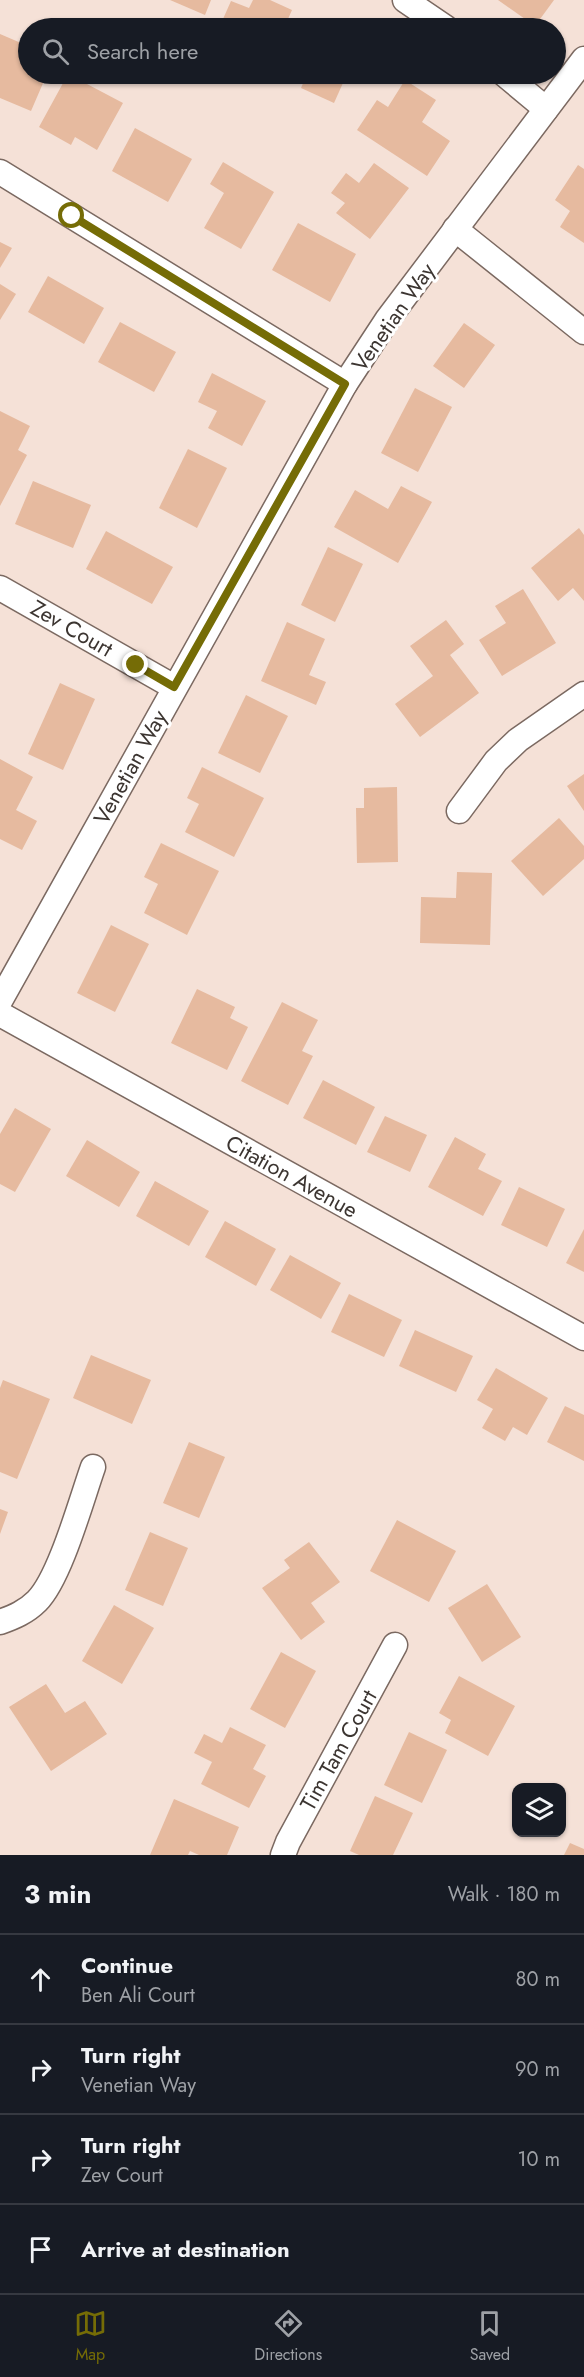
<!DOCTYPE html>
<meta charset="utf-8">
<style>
body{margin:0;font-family:Jost,sans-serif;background:#20242c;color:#f1f3f6}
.controls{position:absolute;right:18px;bottom:18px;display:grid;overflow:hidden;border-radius:12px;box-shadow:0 2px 4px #0004}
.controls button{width:54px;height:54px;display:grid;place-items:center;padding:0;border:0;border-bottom:2px solid #363941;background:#171b24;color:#f1f3f6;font:30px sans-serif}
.stop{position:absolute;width:18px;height:18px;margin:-14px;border:4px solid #756c06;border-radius:50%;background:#fff}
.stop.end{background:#756c06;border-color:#fff;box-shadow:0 2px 6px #0008}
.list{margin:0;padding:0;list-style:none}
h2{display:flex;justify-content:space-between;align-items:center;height:78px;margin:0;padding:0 24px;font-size:26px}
h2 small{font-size:20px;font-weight:400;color:#9ea1a6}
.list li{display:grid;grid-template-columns:39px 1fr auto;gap:18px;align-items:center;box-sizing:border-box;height:90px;padding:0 24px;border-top:2px solid #363941}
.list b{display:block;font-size:22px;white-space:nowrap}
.list p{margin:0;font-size:20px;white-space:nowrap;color:#9ea1a6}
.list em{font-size:20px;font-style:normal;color:#9ea1a6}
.icon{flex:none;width:33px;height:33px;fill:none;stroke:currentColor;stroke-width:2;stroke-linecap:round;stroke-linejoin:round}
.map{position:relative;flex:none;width:584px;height:1855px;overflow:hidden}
.search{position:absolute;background:#171b24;box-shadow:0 2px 4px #0004;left:18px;right:18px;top:18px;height:66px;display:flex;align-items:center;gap:15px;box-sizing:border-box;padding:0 21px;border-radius:33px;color:#9ea1a6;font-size:22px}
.sheet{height:438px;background:#171b24}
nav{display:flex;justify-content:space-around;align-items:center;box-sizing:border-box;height:84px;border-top:2px solid #363941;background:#171b24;font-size:16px;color:#9ea1a6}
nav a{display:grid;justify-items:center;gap:3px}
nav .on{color:#756c06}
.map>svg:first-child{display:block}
.building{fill:#e6ba9f}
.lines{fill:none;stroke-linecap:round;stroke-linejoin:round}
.minor-casing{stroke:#7b6961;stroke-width:27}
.minor{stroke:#fff;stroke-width:24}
.route{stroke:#756c06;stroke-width:8}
.labels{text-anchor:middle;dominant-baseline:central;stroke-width:6;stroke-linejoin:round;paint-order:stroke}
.street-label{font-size:22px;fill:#3c3531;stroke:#fff}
</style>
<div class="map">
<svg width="584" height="1855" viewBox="0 0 584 1855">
<rect width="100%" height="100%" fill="#f5e1d7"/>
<g class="building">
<polygon points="170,0 211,0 205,15"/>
<polygon points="253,0 270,0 292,10 284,28 219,28 231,1 249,8"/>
<polygon points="498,0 554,0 535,26"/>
<polygon points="308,20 327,28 304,28"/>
<polygon points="0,34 28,46 28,74 47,74 31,111 0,98"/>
<polygon points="68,74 123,103 97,150 75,137 71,145 39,127"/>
<polygon points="307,74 347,74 334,103 301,88"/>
<polygon points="405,80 436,100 422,122 450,141 427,176 357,130 377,100 388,107"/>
<polygon points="135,128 192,159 168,202 112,171"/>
<polygon points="223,162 274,192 241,249 204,228 224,193 210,184"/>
<polygon points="374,163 409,188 370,239 336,213 345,203 331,193 346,173 359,183"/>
<polygon points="578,165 584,169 584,243 560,227 570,211 555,200"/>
<polygon points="298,223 356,254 330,302 272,270"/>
<polygon points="0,242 12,248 0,268"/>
<polygon points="48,276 104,308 84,344 28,312"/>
<polygon points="0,284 16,294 0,320"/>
<polygon points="120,322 176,352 154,392 98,362"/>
<polygon points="464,323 495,345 464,388 433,366"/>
<polygon points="212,373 266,401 242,446 208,428 217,411 198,402"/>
<polygon points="415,388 452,407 418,472 381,453"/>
<polygon points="0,411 30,426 18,450 27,455 0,506"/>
<polygon points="188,449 227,468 197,528 159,508"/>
<polygon points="33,481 91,505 73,548 15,524"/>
<polygon points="401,486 432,502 398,563 334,527 355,490 388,509"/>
<polygon points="579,528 584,535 584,601 573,588 558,601 531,568"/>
<polygon points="106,531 173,567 152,604 86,569"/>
<polygon points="328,547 363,564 335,622 301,605"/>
<polygon points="523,589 556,643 502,676 479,640 506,623 495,606"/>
<polygon points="446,620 464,644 450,655 479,693 420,737 395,704 433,676 410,646"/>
<polygon points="287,622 325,639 309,675 326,682 316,705 261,681"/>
<polygon points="60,683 95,699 63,770 28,754"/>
<polygon points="246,695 288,716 260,773 218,753"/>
<polygon points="0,759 33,777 16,810 37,821 22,850 0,839"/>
<polygon points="202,767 264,798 234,857 185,832 199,804 187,798"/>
<polygon points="584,774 584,811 567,786"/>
<polygon points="397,787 398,862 357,863 356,808 364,808 364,788"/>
<polygon points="559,818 584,846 584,859 543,896 511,861"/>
<polygon points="161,843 219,871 187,935 144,913 158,884 144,877"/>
<polygon points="457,872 492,873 490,945 420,943 421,897 456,898"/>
<polygon points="111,925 149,944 115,1012 77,993"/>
<polygon points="197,989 235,1007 230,1018 248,1027 227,1070 171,1043"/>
<polygon points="282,1002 318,1020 302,1051 313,1056 288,1105 241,1081"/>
<polygon points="323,1080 375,1107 356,1145 303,1118"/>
<polygon points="15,1108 51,1129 15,1192 0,1184 0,1134"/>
<polygon points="385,1116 427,1135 410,1172 367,1152"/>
<polygon points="455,1137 486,1154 478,1169 502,1181 483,1216 428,1187"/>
<polygon points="87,1140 140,1172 119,1207 66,1176"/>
<polygon points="155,1181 209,1211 189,1246 136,1216"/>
<polygon points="519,1187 565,1209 547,1247 501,1225"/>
<polygon points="225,1221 276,1249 256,1286 205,1257"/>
<polygon points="584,1229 584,1272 566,1263"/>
<polygon points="290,1255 341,1283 321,1319 270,1290"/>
<polygon points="349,1294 402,1320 384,1357 331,1332"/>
<polygon points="415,1330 473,1356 456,1392 399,1366"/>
<polygon points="91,1355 151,1380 132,1424 73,1398"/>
<polygon points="496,1368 548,1398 527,1435 513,1427 505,1441 482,1428 493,1409 477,1400"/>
<polygon points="3,1380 50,1399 17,1479 0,1472 0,1388"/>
<polygon points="565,1406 584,1415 584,1461 547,1442"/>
<polygon points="189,1442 225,1457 199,1518 163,1503"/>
<polygon points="0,1509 8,1512 0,1534"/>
<polygon points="397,1520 456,1551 429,1602 370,1571"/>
<polygon points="150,1532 188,1548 163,1606 125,1590"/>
<polygon points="309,1542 340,1582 311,1603 325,1622 301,1640 262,1588 290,1568 284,1560"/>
<polygon points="487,1584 521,1637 482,1662 448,1608"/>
<polygon points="114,1605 154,1628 122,1684 82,1661"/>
<polygon points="281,1652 316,1671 285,1728 250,1709"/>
<polygon points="459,1676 515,1706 488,1756 445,1733 451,1720 439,1713"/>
<polygon points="46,1684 65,1713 85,1701 107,1734 51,1771 9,1707"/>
<polygon points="230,1727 266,1745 253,1769 266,1776 249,1808 201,1784 212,1762 194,1753 204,1734 222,1743"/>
<polygon points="409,1732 447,1750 422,1803 384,1785"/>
<polygon points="375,1796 413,1813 393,1855 359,1855 350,1851"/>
<polygon points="174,1799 239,1827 227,1855 199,1855 190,1851 188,1855 150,1855"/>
<polygon points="570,1843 584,1849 584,1855 564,1855"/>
</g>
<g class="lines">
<defs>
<g id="minor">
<polyline points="405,0 446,28"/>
<polyline points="504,74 546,109"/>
<polyline points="0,172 345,384"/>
<polyline points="455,229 584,332"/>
<polyline points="0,588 174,687"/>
<polyline points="459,811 496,761 518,740 584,694"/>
<polyline points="0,1001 345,384 387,320 584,59"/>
<polyline points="0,1014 584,1338"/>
<path d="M0 1622C14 1617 26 1612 37 1601 60 1578 81 1501 93 1467"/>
<polyline points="283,1855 288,1842 395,1645"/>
</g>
</defs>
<use href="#minor" class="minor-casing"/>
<use href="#minor" class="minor"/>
</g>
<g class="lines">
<polyline class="route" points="72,216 345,384 174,687 136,665"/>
</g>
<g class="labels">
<g class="street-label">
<text transform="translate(393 317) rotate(-55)">Venetian Way</text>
<text transform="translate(72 628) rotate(30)">Zev Court</text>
<text transform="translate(130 767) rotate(-61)">Venetian Way</text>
<text transform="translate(292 1176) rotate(29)">Citation Avenue</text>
<text transform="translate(338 1750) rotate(-61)">Tim Tam Court</text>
</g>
</g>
</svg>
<div class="controls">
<button><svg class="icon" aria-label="layers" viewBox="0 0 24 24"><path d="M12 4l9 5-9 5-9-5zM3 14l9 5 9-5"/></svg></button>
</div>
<div class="stop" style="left:72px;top:216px"></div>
<div class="stop end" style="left:136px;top:665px"></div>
<div class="search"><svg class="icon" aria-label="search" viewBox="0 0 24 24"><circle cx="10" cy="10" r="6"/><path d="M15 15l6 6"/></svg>Search here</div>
</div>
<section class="sheet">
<h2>3 min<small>Walk · 180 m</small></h2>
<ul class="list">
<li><svg class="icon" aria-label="ahead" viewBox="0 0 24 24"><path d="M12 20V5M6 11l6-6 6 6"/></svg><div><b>Continue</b><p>Ben Ali Court</p></div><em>80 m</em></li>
<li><svg class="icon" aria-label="right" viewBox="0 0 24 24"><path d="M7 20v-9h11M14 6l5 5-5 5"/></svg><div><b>Turn right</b><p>Venetian Way</p></div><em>90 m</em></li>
<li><svg class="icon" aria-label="right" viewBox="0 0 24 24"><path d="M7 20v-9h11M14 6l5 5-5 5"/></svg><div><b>Turn right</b><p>Zev Court</p></div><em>10 m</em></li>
<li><svg class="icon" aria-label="arrive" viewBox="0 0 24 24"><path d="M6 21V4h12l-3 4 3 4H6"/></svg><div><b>Arrive at destination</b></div></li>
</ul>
</section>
<nav>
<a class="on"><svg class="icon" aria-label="map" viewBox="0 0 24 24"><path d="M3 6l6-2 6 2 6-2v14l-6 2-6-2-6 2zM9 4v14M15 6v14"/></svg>Map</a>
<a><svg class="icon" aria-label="directions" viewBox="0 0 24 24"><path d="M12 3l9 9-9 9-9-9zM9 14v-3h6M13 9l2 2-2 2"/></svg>Directions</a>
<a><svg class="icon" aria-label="saved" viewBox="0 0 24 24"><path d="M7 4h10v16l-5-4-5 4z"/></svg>Saved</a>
</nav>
